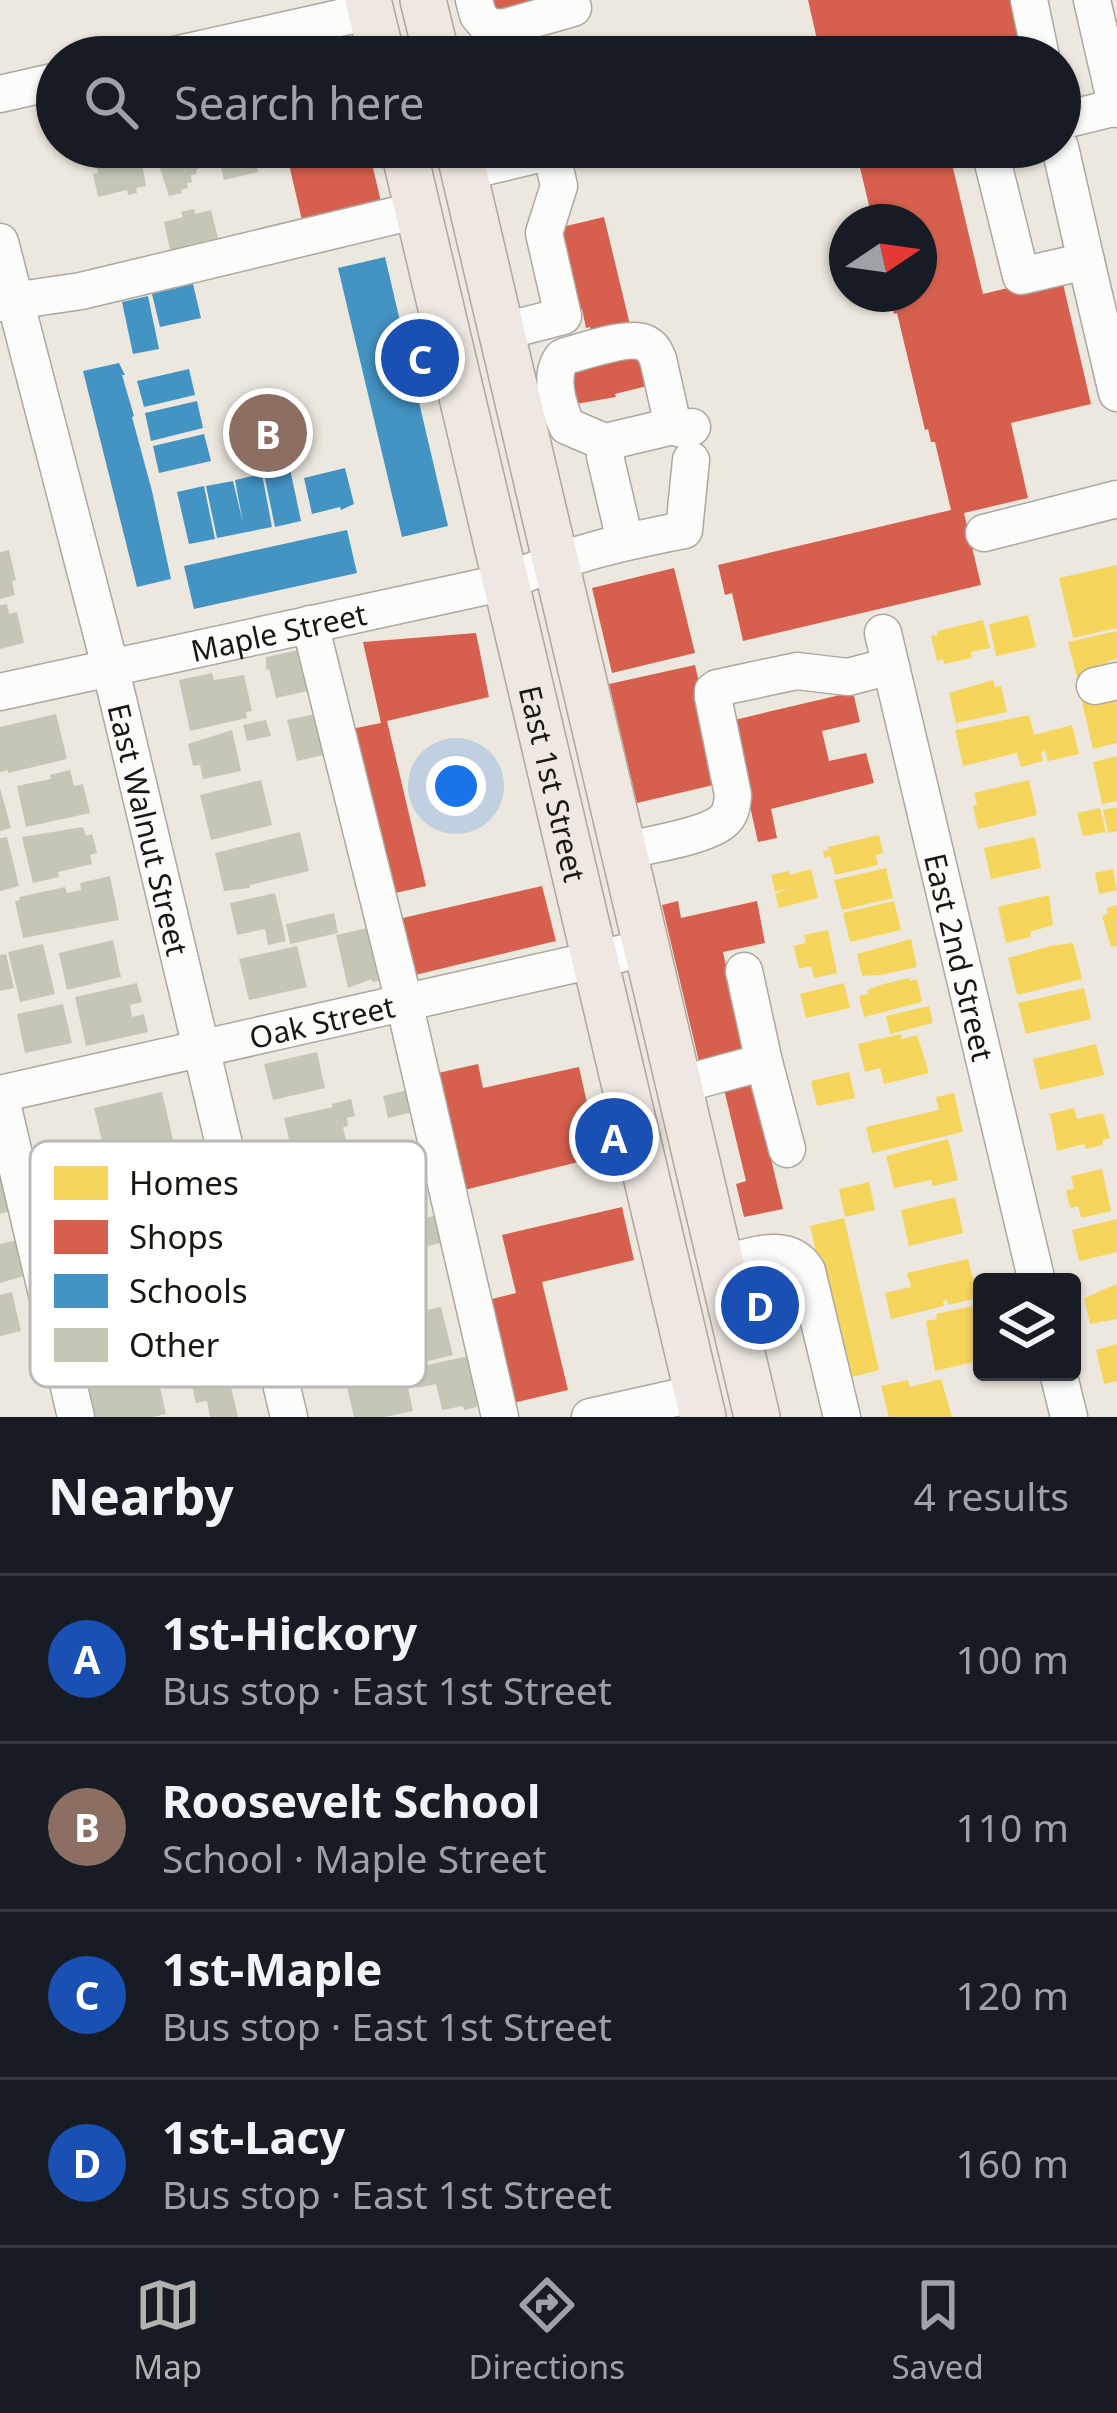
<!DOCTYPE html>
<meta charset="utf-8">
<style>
body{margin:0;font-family:"Noto Sans",sans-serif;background:#20242c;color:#f1f3f6}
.controls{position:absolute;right:36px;bottom:36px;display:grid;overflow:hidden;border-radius:12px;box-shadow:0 3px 9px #0004}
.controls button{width:108px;height:108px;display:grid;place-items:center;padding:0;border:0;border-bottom:3px solid #363941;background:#171b24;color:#f1f3f6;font:60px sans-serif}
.compass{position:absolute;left:829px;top:204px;width:108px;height:108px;border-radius:50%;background:#171b24;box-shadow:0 3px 9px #0004;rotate:77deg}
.you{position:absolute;left:456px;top:786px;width:42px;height:42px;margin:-30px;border:9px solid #fff;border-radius:50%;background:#1a73e8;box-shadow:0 0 0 18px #1a73e833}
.badge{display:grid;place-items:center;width:78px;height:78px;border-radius:50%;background:#b2b1af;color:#fff;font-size:39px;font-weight:700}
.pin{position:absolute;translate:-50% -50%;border:6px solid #fff;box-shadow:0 3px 12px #0006}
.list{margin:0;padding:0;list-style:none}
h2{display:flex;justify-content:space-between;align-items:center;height:156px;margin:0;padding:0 48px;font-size:51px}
h2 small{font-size:39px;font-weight:400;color:#9ea1a6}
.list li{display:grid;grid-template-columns:78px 1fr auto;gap:36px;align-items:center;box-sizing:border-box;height:168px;padding:0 48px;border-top:3px solid #363941}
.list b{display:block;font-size:45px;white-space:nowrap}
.list p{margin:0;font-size:39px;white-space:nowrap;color:#9ea1a6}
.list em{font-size:39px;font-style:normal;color:#9ea1a6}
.icon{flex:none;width:66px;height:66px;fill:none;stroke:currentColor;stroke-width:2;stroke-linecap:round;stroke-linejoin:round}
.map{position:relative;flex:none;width:1117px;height:1417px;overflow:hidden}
.search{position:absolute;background:#171b24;box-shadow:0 3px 9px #0004;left:36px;right:36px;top:36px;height:132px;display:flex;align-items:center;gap:30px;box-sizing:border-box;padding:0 42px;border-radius:66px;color:#9ea1a6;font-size:45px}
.sheet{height:828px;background:#171b24}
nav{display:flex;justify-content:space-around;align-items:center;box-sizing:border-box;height:168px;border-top:3px solid #363941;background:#171b24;font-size:33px;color:#9ea1a6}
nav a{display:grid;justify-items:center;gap:6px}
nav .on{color:#b2b1af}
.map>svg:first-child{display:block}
.homes{fill:#f6d55c}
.shops{fill:#d6604d}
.schools{fill:#4393c3}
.building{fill:#c5c6b6}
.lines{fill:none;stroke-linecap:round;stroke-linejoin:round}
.minor-casing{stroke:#aca8a1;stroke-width:39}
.major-casing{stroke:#b2a59a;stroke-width:48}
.minor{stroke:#fcfcfa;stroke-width:36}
.major{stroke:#efe8e2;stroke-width:45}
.labels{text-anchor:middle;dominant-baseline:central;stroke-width:12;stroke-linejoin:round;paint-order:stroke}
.street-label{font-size:30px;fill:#1a1711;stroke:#fff}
.key{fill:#fff;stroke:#bab9b8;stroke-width:3}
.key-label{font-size:33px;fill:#1a1711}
</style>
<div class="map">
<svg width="1117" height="1417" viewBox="0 0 1117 1417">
<rect width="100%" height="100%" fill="#ece8df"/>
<g class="homes">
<polygon points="1117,565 1117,628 1073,638 1059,578"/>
<polygon points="1028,615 1036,647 996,656 989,624"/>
<polygon points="983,620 990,648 971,652 972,658 944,664 943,659 937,661 931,636 938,635 937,631"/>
<polygon points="1117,631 1117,659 1108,661 1111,673 1078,681 1068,642"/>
<polygon points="993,680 995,687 1001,686 1007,712 956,723 949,693"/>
<polygon points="1117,690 1117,743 1093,749 1081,698"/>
<polygon points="1029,715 1034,735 1072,725 1079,754 1048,761 1045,751 1041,752 1043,761 1021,767 1017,753 963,766 955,730"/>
<polygon points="1117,756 1117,801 1102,804 1093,762"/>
<polygon points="1029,780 1037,815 978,829 973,806 977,805 974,793"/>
<polygon points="1117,807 1117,831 1108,833 1103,810"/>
<polygon points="1100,808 1106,832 1083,836 1077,813"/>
<polygon points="879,835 883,853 876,855 878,865 835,875 830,856 824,858 823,851 829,850 828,847"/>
<polygon points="1035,837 1041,868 991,879 984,848"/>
<polygon points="886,868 893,898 842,910 834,880"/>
<polygon points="811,869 818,898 779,908 775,894 789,888 775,892 771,875 790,871 790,875"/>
<polygon points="1113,869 1117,890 1099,894 1095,873"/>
<polygon points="1049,895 1053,925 1030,932 1031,937 1006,943 998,907"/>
<polygon points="894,901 901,930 850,942 843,913"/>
<polygon points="1117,905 1117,946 1111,947 1102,916 1108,914 1107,908"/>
<polygon points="828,930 837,973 814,978 811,966 799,969 794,946 806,943 804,935"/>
<polygon points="911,939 917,967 880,975 862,976 857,954"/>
<polygon points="1073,943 1082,979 1017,995 1008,958 1050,946"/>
<polygon points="909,978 910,981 917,979 922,1002 864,1017 859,996 868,994 867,990 880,985"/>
<polygon points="844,983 850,1008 806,1018 800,994"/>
<polygon points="1084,988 1091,1019 1026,1034 1018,1003"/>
<polygon points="929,1006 933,1023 890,1034 886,1016"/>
<polygon points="901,1034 902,1039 917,1035 929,1073 884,1084 880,1068 865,1072 858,1044"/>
<polygon points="1096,1044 1104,1075 1040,1090 1033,1059"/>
<polygon points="849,1072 855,1098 817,1106 811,1081"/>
<polygon points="954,1093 963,1132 872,1153 866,1127 939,1110 936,1097"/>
<polygon points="1074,1108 1077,1119 1103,1113 1110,1138 1102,1140 1103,1145 1086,1149 1084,1144 1057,1151 1050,1114"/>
<polygon points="948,1139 958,1180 933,1186 931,1180 894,1188 886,1156"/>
<polygon points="1102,1169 1111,1211 1081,1218 1078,1206 1070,1208 1066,1190 1074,1189 1071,1176"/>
<polygon points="869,1182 875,1210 845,1217 839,1189"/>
<polygon points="955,1197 963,1233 909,1246 901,1210"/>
<polygon points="844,1218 879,1370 845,1379 810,1226"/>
<polygon points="1117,1219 1117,1252 1079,1261 1072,1230"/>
<polygon points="968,1259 973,1279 979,1277 982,1297 948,1305 947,1300 943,1301 944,1306 891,1319 885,1293 911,1287 907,1273"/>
<polygon points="1117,1284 1117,1319 1090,1324 1084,1298"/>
<polygon points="982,1304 982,1360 935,1371 926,1321 937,1319 936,1314"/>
<polygon points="1117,1344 1117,1381 1104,1384 1096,1350"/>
<polygon points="941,1379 952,1417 889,1417 881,1386 908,1380 910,1387"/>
</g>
<g class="shops">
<polygon points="484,0 536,0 536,2 487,13"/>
<polygon points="808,0 1015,0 1029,57 821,57"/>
<polygon points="285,147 368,147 383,210 304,229"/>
<polygon points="855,147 948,147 983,294 1061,275 1091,404 1011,423 1028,498 964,513 981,585 743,641 732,593 725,595 718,565 951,510 935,442 931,442 928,429 925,430 897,313 894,314 889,294 919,294 919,222 873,222"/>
<polygon points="604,217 631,329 592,338 590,327 586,328 582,309 579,309 563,240 565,239 562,227"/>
<polygon points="639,350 647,386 615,394 616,397 576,404 567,365"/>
<polygon points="674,568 695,653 612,673 592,588"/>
<polygon points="476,633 489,697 387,721 426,886 387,895 346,730 381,723 363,642"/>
<polygon points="695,665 722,783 637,803 609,684"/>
<polygon points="853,692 860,722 822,731 829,761 866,753 874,783 771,809 777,838 758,842 745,784 721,723"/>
<polygon points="542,886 556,941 407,977 394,920"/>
<polygon points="678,901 681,918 757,901 765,943 723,952 745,1055 700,1066 662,905"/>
<polygon points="478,1064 483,1088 579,1067 599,1157 456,1192 429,1075"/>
<polygon points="752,1080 783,1209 744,1217 736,1184 746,1181 723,1085"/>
<polygon points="622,1207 634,1260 542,1282 568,1390 513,1403 488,1300 516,1293 502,1235"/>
</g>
<g class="schools">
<polygon points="385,257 448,526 402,537 338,268"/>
<polygon points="193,284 201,318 160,327 152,294"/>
<polygon points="148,296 159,349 133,354 122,302"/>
<polygon points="119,363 125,375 122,375 134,416 132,417 152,491 171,579 137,587 83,371"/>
<polygon points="189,369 195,395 144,407 137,381"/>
<polygon points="197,401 203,428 151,441 145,413"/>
<polygon points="204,434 211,461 159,473 153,446"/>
<polygon points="345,468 354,504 341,510 340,507 312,514 304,478"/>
<polygon points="290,469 301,521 275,527 264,474"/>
<polygon points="262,474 272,527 217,538 206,486 233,481 243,523 235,480"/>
<polygon points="204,486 215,539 189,544 177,492"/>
<polygon points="347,530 357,573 194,609 184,566"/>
</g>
<g class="building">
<polygon points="106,147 139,147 146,186 136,188 137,193 128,195 127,190 98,197 93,174 98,173 94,156 106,153"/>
<polygon points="153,147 196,147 199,169 196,170 197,174 191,175 192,182 187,183 188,188 181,190 182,193 169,196"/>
<polygon points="216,147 253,147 258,172 224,180"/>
<polygon points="194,209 195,214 211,210 218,238 170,250 164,222 183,217 181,212"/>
<polygon points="9,550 16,580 12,581 15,595 0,599 0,552"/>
<polygon points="7,604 9,614 17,612 24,643 0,649 0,605"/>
<polygon points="308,648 316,689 276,698 269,669 266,670 266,657"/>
<polygon points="212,673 214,680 244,675 252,711 246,712 247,718 190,731 179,680"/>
<polygon points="56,714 67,759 8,773 8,770 0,772 0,727"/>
<polygon points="315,714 324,755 297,761 287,720"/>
<polygon points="266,720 271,736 247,741 243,725"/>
<polygon points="232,730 241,771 203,779 200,765 193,766 188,744"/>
<polygon points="70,770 74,786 83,784 90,813 26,827 17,786 51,779 50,775"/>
<polygon points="261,780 272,825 211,840 200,795"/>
<polygon points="0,788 11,828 0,831"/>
<polygon points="83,827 86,836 92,834 97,853 90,855 92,864 58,872 59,877 33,883 22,837"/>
<polygon points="300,832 309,871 250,885 250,888 224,891 215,853"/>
<polygon points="7,837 19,886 0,891 0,838"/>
<polygon points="110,876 119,920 23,938 15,901 20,900 19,897 65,887 67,893 81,890 80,883"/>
<polygon points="275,893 286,941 268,945 265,929 237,935 230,903"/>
<polygon points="334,913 338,933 290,944 286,924"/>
<polygon points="372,927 384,980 372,982 372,979 348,988 336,935"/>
<polygon points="113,940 121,977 67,990 59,953"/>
<polygon points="43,944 55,994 20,1002 8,952"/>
<polygon points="297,946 307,987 249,1000 239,959"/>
<polygon points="6,954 14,988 0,991 0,955"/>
<polygon points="137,983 142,1002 130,1005 132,1017 144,1014 148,1032 86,1046 75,997"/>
<polygon points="63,1004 72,1043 25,1053 17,1014"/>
<polygon points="317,1052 325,1088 273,1100 264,1064"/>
<polygon points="412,1089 417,1111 388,1118 383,1096"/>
<polygon points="162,1092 184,1187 117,1203 94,1108"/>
<polygon points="351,1099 355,1116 347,1118 348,1126 343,1127 347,1144 293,1157 284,1118 333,1107 332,1104"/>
<polygon points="7,1175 15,1210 0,1214 0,1177"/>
<polygon points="442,1214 448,1241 424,1247 417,1220"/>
<polygon points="22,1239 31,1274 0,1283 0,1244"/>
<polygon points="12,1292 21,1331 0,1336 0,1295"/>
<polygon points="441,1307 453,1355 420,1363 409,1314"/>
<polygon points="478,1354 488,1400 476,1403 477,1407 464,1410 463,1406 442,1410 436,1384 417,1388 413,1368"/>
<polygon points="155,1365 166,1414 153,1417 95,1417 86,1381"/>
<polygon points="227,1370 238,1417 210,1417 207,1401 196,1403 190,1378"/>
<polygon points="405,1373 413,1411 385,1417 354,1417 347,1387"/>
</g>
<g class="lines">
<defs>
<g id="minor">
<polyline points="474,0 478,15 489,28 506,27 573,8"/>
<polyline points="1029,0 1041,57"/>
<polyline points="1092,0 1117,109"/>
<polyline points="165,57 371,11"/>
<polyline points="0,94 57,81"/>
<polyline points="1060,121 1117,107"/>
<polyline points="989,147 1021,276 1086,261 1060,147"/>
<polyline points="464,172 568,147"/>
<path id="s1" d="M0 242 110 666 289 1417"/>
<polyline points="1086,261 1117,393"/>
<polyline points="0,303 81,291 418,210"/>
<polyline points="501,332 563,316 544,233 559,186 551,151"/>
<path d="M609 444 567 426C558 406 548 374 563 357 581 352 629 335 645 343 653 347 654 351 658 359L673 426"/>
<polyline points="984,533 1117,499"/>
<polyline points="625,541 605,456 610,441 673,426 681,429 692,427"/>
<polyline points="310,624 404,1002 500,1417"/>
<path id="s2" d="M883 633 1037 1282"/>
<polyline points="1095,686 1117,681"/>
<path id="s3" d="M0 692 506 582C569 554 617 543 684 530L691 460"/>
<path d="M623 851C647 845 704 837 722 822 731 815 732 806 733 795L713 697V691L717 688 797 671 848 677 891 666"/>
<polyline points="744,971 764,1062"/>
<polyline points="679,1085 764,1062 787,1149"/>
<path id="s4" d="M0 1094 646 948"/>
<polyline points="0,1095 76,1417"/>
<path d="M720 1264C750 1258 788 1239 807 1271L842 1417"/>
<polyline points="98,1276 246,1239"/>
<polyline points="1058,1372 1069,1417"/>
<polyline points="590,1417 698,1393"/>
</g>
<g id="major">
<polyline points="368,0 382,57"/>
<polyline points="423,0 437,57"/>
<path id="s5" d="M403 147 703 1417"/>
<polyline points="458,147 757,1417"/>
</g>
</defs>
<use href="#minor" class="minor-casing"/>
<use href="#major" class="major-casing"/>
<use href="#minor" class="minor"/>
<use href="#major" class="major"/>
</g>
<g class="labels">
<g class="street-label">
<text stroke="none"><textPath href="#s3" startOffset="285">Maple Street</textPath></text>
<text stroke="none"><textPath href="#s5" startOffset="654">East 1st Street</textPath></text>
<text stroke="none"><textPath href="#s1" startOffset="606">East Walnut Street</textPath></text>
<text stroke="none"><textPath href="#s2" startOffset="333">East 2nd Street</textPath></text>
<text stroke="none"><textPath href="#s4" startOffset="330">Oak Street</textPath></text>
</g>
</g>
<rect x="30" y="1141" width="396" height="246" rx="18" class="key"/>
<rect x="54" y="1166" width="54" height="34" fill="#f6d55c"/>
<rect x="54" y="1220" width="54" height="34" fill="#d6604d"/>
<rect x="54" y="1274" width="54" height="34" fill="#4393c3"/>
<rect x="54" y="1328" width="54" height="34" fill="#c5c6b6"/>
<g class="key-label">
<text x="129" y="1195">Homes</text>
<text x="129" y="1249">Shops</text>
<text x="129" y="1303">Schools</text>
<text x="129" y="1357">Other</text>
</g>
</svg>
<div class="controls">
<button><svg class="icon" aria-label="layers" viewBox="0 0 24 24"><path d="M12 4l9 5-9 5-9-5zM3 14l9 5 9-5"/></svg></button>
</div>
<svg class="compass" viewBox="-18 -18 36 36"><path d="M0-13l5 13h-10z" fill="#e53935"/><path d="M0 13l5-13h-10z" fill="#9ea1a6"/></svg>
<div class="you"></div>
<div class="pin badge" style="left:614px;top:1137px;background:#1a4fb4">A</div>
<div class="pin badge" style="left:268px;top:433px;background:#8d6e63">B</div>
<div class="pin badge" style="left:420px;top:358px;background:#1a4fb4">C</div>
<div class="pin badge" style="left:760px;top:1305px;background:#1a4fb4">D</div>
<div class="search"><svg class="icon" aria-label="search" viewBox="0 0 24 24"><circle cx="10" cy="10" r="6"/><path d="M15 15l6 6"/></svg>Search here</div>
</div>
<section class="sheet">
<h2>Nearby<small>4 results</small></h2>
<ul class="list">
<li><span class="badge" style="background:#1a4fb4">A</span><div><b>1st-Hickory</b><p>Bus stop · East 1st Street</p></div><em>100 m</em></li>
<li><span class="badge" style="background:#8d6e63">B</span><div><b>Roosevelt School</b><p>School · Maple Street</p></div><em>110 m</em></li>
<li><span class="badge" style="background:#1a4fb4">C</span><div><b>1st-Maple</b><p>Bus stop · East 1st Street</p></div><em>120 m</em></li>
<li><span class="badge" style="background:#1a4fb4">D</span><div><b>1st-Lacy</b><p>Bus stop · East 1st Street</p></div><em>160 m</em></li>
</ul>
</section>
<nav>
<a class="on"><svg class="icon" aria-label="map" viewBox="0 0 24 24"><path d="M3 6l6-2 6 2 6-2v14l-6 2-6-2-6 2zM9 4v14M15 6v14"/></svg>Map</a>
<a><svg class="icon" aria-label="directions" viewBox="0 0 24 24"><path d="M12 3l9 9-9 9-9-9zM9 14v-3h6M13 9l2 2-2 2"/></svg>Directions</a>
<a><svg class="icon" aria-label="saved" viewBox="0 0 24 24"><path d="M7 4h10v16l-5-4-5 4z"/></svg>Saved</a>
</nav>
